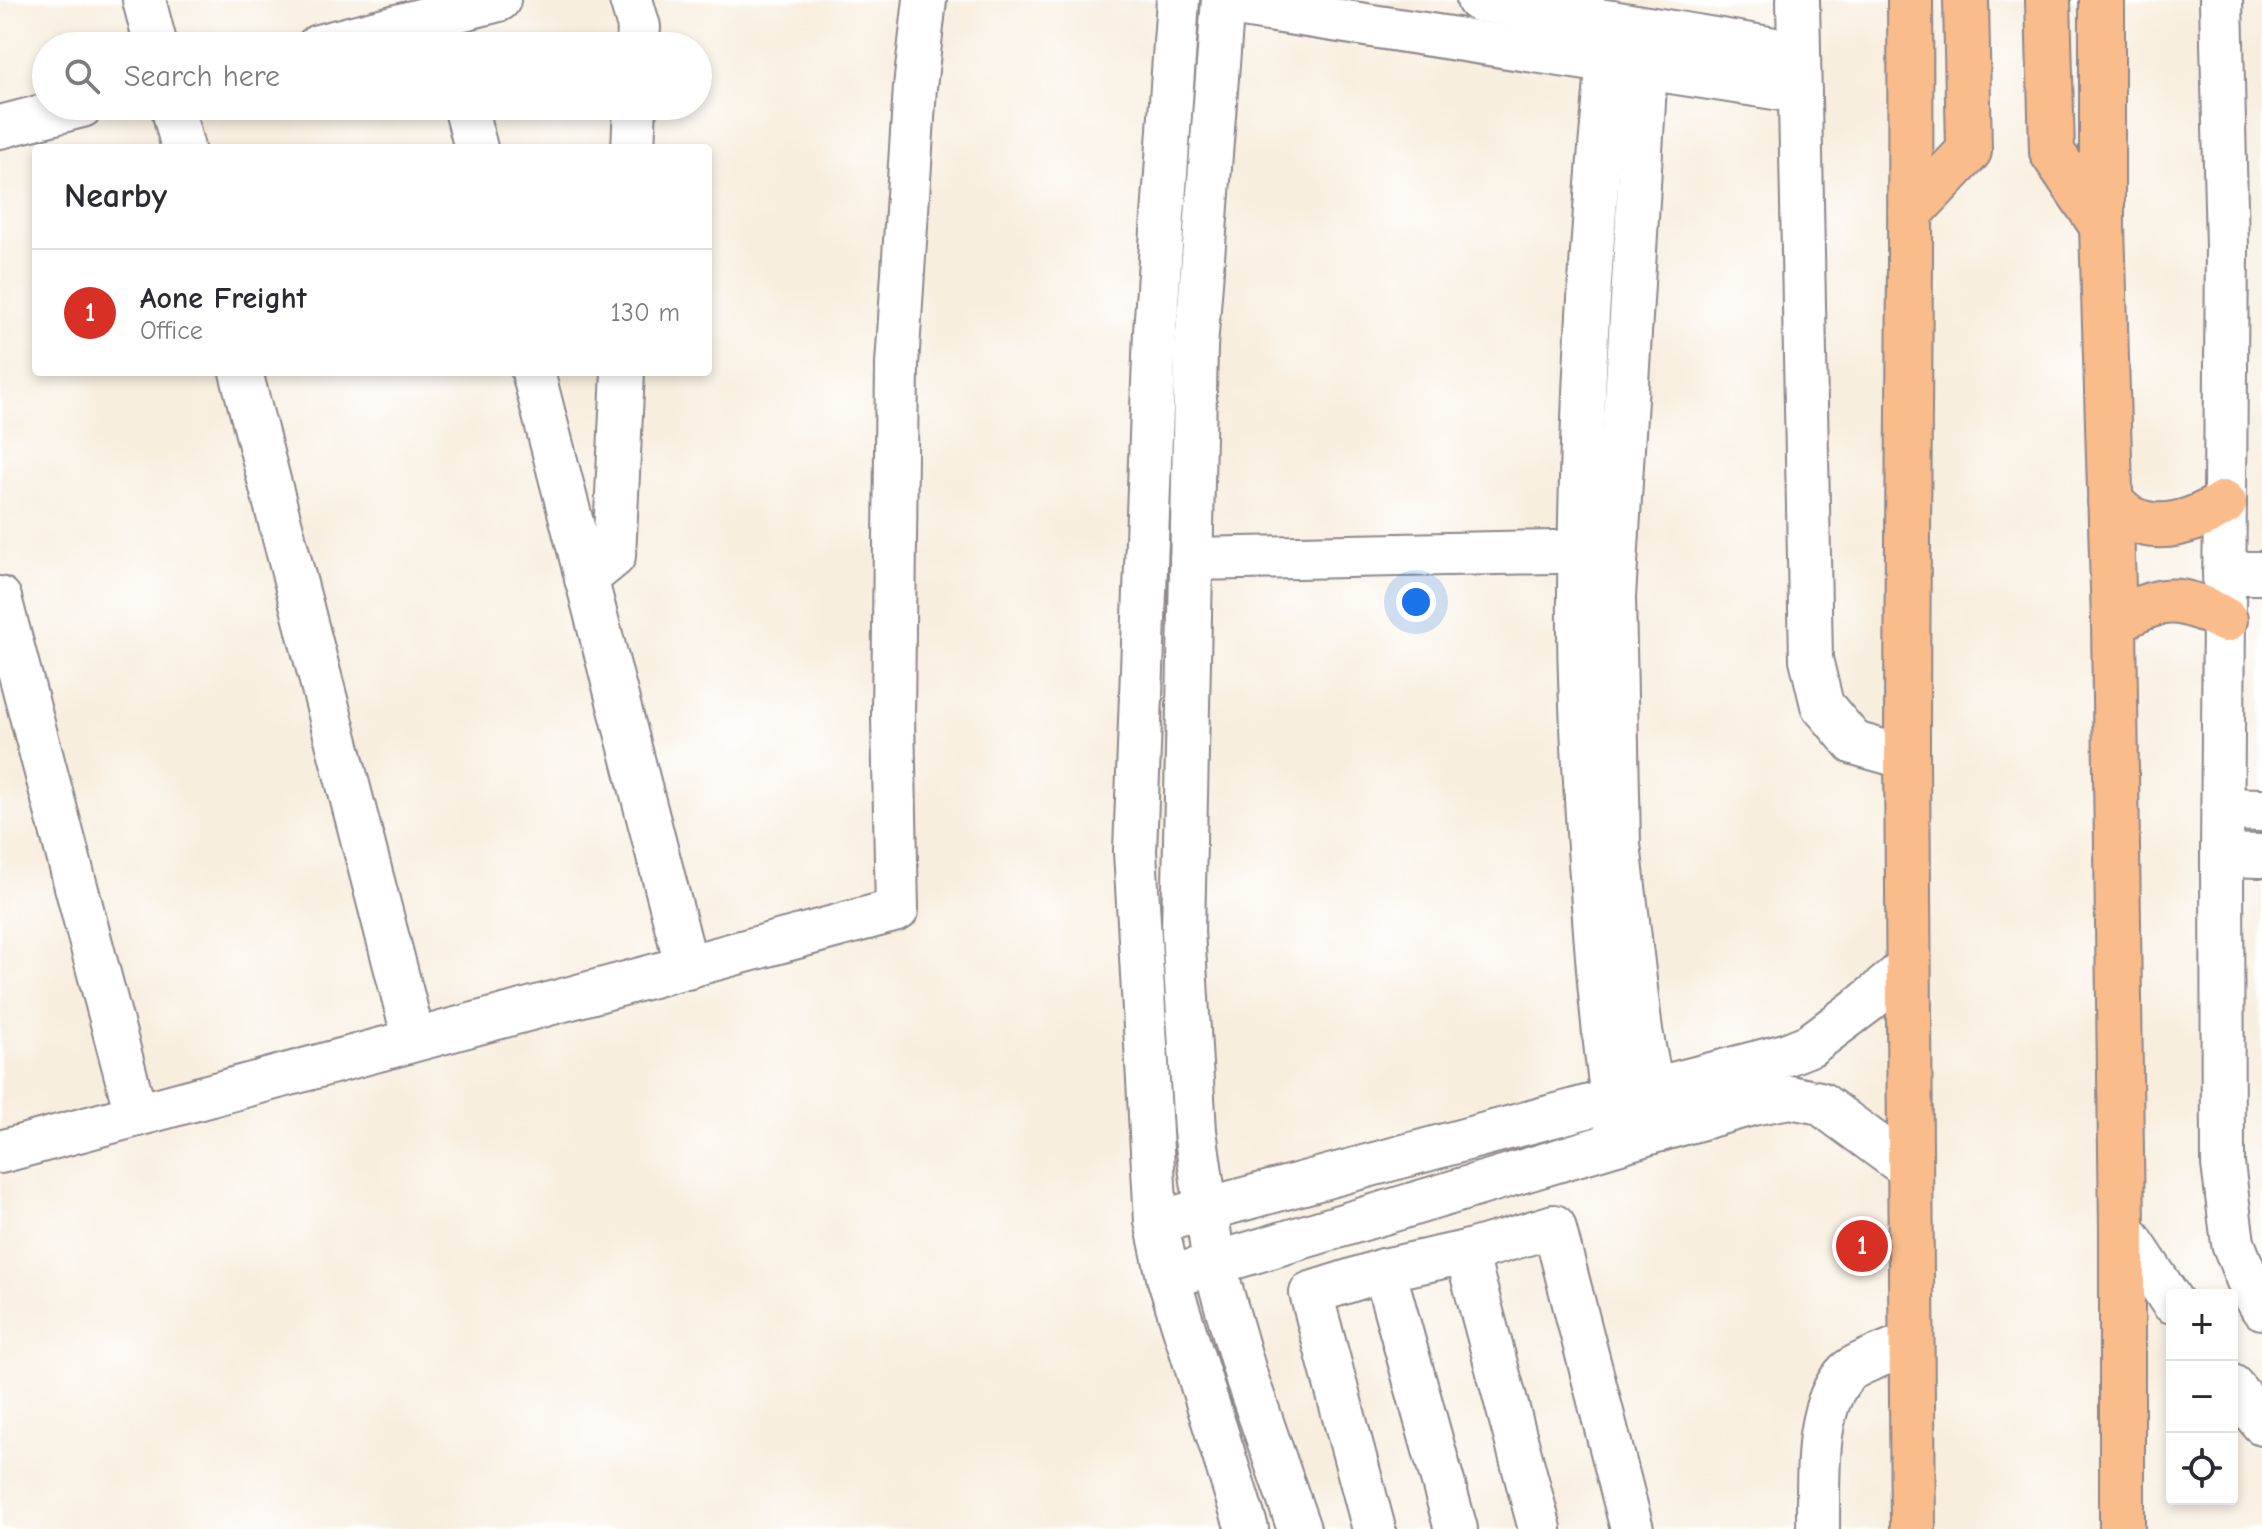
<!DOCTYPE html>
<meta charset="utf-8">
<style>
body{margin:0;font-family:"Comic Neue",sans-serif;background:#f7f7f7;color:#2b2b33}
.controls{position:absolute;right:24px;bottom:24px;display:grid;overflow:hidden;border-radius:8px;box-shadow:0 4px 12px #0003}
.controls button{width:72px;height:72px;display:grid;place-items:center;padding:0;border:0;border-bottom:2px solid #e1e1e2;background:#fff;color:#2b2b33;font:40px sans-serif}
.you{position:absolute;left:1416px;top:602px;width:28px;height:28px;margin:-20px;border:6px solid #fff;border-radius:50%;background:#1a73e8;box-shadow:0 0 0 12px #1a73e833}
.badge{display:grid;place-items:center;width:52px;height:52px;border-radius:50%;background:#d93025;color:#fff;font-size:26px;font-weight:700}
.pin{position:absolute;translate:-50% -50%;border:4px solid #fff;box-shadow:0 2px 8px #0006}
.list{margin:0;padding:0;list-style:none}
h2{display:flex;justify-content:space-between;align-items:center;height:104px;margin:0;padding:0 32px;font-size:34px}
h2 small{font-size:26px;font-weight:400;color:#7c7c81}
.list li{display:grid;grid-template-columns:52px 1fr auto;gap:24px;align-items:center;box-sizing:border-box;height:128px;padding:0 32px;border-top:2px solid #e1e1e2}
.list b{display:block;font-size:30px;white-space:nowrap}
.list p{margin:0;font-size:26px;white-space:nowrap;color:#7c7c81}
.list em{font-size:26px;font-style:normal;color:#7c7c81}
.icon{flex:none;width:44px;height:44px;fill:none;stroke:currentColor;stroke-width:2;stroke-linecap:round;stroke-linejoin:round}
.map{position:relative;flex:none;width:2262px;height:1529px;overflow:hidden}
.search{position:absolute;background:#fff;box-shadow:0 4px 12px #0003;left:32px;top:32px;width:680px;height:88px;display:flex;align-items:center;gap:20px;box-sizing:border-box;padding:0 28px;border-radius:44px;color:#7c7c81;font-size:30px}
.panel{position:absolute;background:#fff;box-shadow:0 4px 12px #0003;left:32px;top:144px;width:680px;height:232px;border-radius:8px}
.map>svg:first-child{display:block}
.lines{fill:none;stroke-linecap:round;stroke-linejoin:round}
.minor-casing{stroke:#8d888c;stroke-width:46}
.major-casing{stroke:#8d888c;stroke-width:48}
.minor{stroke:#fff;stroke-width:42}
.major{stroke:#fabc8b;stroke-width:44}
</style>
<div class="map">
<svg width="2262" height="1529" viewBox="0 0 2262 1529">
<rect width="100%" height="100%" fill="#fff"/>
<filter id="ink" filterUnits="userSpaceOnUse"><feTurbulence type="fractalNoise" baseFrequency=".0125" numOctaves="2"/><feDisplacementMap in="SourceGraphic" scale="16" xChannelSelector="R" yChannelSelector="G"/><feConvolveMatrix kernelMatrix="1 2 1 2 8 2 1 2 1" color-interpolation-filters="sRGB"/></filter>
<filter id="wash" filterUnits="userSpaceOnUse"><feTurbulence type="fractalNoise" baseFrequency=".006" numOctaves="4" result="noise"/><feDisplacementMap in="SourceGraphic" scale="32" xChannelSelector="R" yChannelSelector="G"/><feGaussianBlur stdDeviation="1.8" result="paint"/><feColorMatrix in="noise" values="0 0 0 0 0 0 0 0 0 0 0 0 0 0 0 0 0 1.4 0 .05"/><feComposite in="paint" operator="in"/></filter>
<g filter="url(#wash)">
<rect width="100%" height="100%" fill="#f8eede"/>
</g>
<g filter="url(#ink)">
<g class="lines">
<defs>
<g id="minor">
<polyline points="144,0 156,46"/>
<polyline points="631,0 639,27 638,46"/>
<polyline points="1178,0 1155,332 1135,851 1156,1221 1168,1277 1247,1529"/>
<polyline points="1223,0 1196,347 1183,931 1195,1131 1214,1264 1247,1379 1299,1529"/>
<polyline points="1478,0 1799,53"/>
<polyline points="1798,0 1811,659 1822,705 1854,743 1907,758"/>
<polyline points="2221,0 2227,247 2222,855 2223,1164 2233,1243 2252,1291 2262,1308"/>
<polyline points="1223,3 1800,92"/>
<path d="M1612 22C1592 212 1580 404 1579 595 1578 679 1584 764 1589 848 1596 946 1602 1045 1619 1142"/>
<polyline points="1651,29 1646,69 1614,597 1619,845 1641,1031 1660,1130"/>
<polyline points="318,46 499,0"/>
<polyline points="172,106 183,148"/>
<polyline points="465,106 476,148"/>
<polyline points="0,127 82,106"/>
<polyline points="633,148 635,106"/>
<polyline points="241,372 414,1039"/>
<polyline points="533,372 687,968"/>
<polyline points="1191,559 1605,551"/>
<polyline points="2224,573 2262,573"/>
<polyline points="586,579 614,556 623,372"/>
<polyline points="0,598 136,1114"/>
<polyline points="2223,809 2262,810"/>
<polyline points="2222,855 2262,856"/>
<polyline points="0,1152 897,910 893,717 897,365 915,87 925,0"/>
<polyline points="1181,1216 1653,1089 1785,1055 1810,1045 1866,1003 1907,968"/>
<polyline points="2122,1227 2172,1302"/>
<polyline points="1187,1272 1660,1130 1752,1104 1790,1097 1820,1103 1907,1167"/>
<polyline points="2232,1386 2262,1423"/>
<polyline points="1374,1529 1311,1293 1384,1270"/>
<polyline points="1456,1529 1384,1270 1466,1252"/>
<polyline points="1540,1529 1466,1252 1554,1226 1632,1529"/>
<path d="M1818 1529C1819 1483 1812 1407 1847 1372 1857 1363 1895 1350 1910 1343"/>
</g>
<g id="major">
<path d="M1910 0C1912 254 1907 507 1907 761 1907 1017 1909 1273 1913 1529"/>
<polyline points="2048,0 2052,152 2102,226"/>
<polyline points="2102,0 2102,226 2114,622 2122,1227 2122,1529"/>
<polyline points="1912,211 1969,151 1966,0"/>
<path d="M2110 501C2116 507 2122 514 2129 518 2161 534 2196 521 2224 503"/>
<path d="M2114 622C2160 597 2178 593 2225 620"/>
</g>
</defs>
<use href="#minor" class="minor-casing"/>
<use href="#major" class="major-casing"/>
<use href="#minor" class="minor"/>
<use href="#major" class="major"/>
</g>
</g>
</svg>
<div class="controls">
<button>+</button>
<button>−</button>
<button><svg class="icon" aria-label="locate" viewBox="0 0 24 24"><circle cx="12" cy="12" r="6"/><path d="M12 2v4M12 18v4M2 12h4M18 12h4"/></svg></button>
</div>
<div class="you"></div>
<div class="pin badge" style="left:1862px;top:1246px">1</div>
<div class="search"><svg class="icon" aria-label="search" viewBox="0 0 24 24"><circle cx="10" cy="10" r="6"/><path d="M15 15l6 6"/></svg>Search here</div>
<section class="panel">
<h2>Nearby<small></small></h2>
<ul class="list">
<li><span class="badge">1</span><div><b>Aone Freight</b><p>Office</p></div><em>130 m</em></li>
</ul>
</section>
</div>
